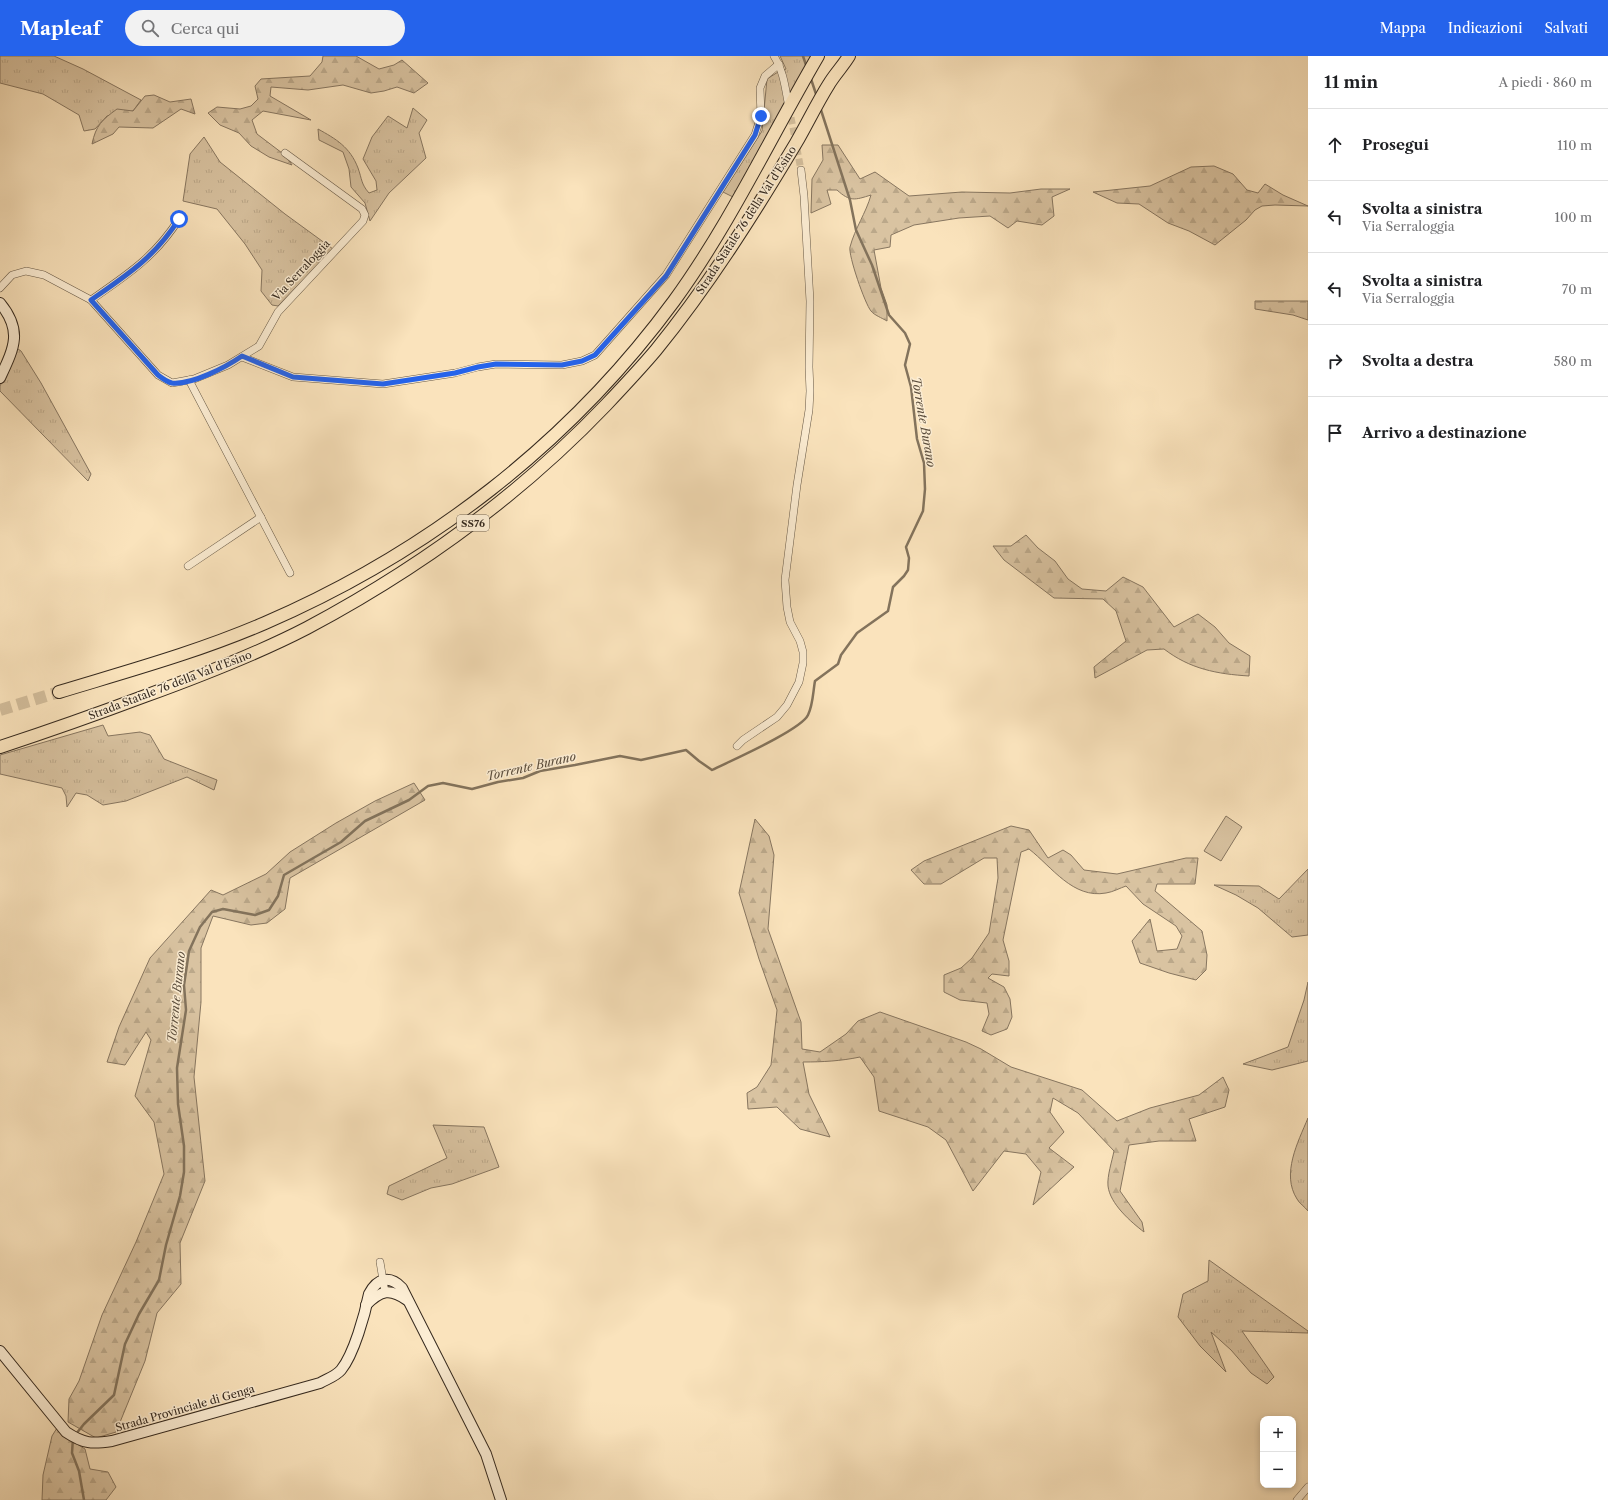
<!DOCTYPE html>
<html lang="it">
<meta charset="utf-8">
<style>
body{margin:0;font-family:"Libre Caslon Text",serif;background:#f2f2f2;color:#202124}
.controls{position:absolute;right:12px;bottom:12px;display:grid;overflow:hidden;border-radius:8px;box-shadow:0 2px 6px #0003}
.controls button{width:36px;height:36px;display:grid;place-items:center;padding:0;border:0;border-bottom:1px solid #e0e0e0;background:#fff;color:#202124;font:20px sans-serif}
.stop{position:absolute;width:12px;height:12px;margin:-9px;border:3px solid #2563eb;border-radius:50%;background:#fff}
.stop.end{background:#2563eb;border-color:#fff;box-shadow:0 1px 4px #0008}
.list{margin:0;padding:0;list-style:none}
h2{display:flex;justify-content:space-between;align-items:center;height:52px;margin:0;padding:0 16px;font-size:17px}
h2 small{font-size:13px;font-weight:400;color:#757577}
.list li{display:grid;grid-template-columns:26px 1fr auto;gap:12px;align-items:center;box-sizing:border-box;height:72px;padding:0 16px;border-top:1px solid #e0e0e0}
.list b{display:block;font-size:15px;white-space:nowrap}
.list p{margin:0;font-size:13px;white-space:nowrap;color:#757577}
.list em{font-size:13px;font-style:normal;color:#757577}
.icon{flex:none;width:22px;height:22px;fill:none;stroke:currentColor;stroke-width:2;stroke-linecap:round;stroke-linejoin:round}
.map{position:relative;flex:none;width:1308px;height:1444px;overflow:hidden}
header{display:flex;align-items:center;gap:24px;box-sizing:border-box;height:56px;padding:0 20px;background:#2563eb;color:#fff}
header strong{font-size:19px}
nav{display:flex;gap:22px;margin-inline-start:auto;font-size:14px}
.search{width:280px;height:36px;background:#f2f2f2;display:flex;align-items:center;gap:10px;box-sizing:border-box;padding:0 14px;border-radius:22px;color:#757577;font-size:15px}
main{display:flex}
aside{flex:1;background:#fff}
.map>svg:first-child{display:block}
.grass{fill:url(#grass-tufts);stroke:#877660}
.forest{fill:url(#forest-firs);stroke:#877660}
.pitch{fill:#d9c3a1;stroke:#877660}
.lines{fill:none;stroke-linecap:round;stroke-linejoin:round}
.stream{stroke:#83735c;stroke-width:2.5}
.minor-tunnel{stroke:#d3be9c;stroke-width:7;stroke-dasharray:7 3.5;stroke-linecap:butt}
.trunk-tunnel{stroke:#d3be9c;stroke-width:12;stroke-dasharray:12 6;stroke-linecap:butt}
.minor-casing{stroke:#665846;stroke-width:8}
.secondary-casing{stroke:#35291e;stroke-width:12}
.trunk-casing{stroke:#35291e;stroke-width:14}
.minor{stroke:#fcedd3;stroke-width:7}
.secondary{stroke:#fcedd3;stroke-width:10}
.trunk{stroke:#fae3bc;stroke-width:12}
.route{stroke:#2563eb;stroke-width:5}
.labels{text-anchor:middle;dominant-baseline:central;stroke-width:3;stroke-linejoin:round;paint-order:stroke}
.shield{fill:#fcedd3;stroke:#716454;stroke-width:1}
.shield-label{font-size:10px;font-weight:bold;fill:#35291e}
.street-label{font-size:11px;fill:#35291e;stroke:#fcedd3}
.water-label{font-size:12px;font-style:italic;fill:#5c4e3d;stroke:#fcedd3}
</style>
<header>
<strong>Mapleaf</strong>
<div class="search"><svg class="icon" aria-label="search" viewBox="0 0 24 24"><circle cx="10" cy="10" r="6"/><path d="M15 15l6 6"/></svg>Cerca qui</div>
<nav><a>Mappa</a><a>Indicazioni</a><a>Salvati</a></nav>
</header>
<main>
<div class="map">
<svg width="1308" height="1444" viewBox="0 0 1308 1444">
<defs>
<pattern id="grass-tufts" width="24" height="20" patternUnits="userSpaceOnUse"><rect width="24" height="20" fill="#d9c3a1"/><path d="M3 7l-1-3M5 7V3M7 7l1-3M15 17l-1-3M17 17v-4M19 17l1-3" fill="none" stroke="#bba88a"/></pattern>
<pattern id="forest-firs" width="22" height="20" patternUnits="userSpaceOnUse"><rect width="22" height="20" fill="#d9c3a1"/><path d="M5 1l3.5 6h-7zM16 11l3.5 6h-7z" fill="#bba88a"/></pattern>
</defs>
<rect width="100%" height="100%" fill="#fae3bc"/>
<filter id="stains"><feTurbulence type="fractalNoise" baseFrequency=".005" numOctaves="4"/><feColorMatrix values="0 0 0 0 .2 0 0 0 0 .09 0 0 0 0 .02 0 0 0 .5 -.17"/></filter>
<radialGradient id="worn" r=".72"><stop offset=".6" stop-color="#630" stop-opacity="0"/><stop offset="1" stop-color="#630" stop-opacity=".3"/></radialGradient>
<g class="grass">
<polygon points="0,0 54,0 83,13 141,44 133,55 107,60 95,73 84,75 79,59 43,38 0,27"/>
<polygon points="780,0 812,0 733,141 723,136 762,75 767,23 778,16 786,13"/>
<path d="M413 52 427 64 419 77 426 102 389 137 370 165 365 147 351 131 349 113 343 96 319 84 318 73C336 83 350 91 358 112 362 123 361 128 369 137L377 134 376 125 363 103 372 81 388 60 407 72Z"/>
<polygon points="204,81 220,106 285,158 333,193 278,250 272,249 261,235 262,214 245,188 217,153 183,145 190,98"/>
<polygon points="15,291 21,295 41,327 91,418 88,425 0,335 0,330 13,301"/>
<polygon points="103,669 108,680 140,676 150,679 164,703 217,724 214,734 187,721 126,745 103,749 87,739 76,737 67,751 66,740 62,732 0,718 0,699"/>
<polygon points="1308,813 1308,879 1292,881 1258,852 1236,839 1214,829 1259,830 1279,843"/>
<polygon points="1308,926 1308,1005 1272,1014 1243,1008 1288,991 1304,944"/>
<path d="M1308 1062V1155C1305 1151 1299 1147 1297 1143 1281 1118 1298 1086 1308 1062Z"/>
<polygon points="433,1069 484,1071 499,1111 452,1128 431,1132 402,1144 387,1138 389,1130 447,1102"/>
<polygon points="1209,1204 1308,1275 1308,1277 1242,1275 1274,1321 1267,1328 1251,1317 1231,1294 1211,1276 1226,1316 1200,1290 1178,1261 1183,1238 1208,1225"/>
</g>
<g class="forest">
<polygon points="323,0 356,0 379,13 394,9 402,4 428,27 414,37 397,31 384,35 371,37 343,29 308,34 271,31 270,40 311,64 263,55 252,64 257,78 286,100 292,109 269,101 251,90 239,77 220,69 208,57 217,51 240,53 251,50 258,43 255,30 261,23 310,20 322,6"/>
<path d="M154 39 170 46 191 43 195 58 181 53 153 72 119 71 113 78 92 88C96 69 102 64 117 53L133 55 145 40Z"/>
<path d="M822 89H838L860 123 875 116 909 140 962 136 1010 137 1041 133H1070L1052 141 1054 160 1042 169 1017 165 1008 172 990 160 959 162 914 169 891 179 890 191 874 194 881 232 887 249V265C882 262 874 259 871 255 865 248 848 199 850 191 855 172 866 157 871 139 855 144 850 146 837 134H827L831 148 811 157 812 123 823 104Z"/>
<polygon points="1214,110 1233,118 1247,134 1258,137 1265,128 1283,139 1308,150 1275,149 1262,150 1255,154 1246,164 1215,189 1189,175 1168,167 1139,148 1117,147 1093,136 1150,130 1191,111"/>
<polygon points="1255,245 1308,245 1308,264 1293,259 1255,253"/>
<path d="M1026 479 1038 492 1055 505 1068 523 1082 533 1106 535 1123 521 1143 531 1174 571 1198 558 1215 571 1229 587 1250 600 1249 620C1217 618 1190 613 1164 593L1147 594 1095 622 1094 611 1126 585 1116 555 1103 543 1054 542 1004 504 993 490H1011Z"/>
<polygon points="414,727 425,744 290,822 285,853 267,867 251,869 213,860 201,892 201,946 194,1021 205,1125 180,1187 181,1228 157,1257 145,1305 116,1376 96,1382 68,1366 69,1343 79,1325 102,1259 136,1186 164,1118 154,1066 135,1040 151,984 146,976 125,1009 107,1006 119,971 150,902 211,834 223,839 266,818 290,796 336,767 375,745"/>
<path d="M755 763 769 780 774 799 768 873 801 966 802 993 820 996 846 978 858 965 880 956 966 986 981 993 1011 1011 1082 1034 1117 1065 1150 1052 1199 1039 1223 1021 1229 1034 1225 1051 1189 1063 1196 1085H1159L1129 1089 1120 1135 1142 1166 1144 1176C1131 1166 1110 1148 1108 1130 1107 1120 1112 1105 1114 1095L1078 1057 1053 1042 1050 1056 1064 1076 1049 1092 1074 1111 1033 1149 1041 1116 1026 1098 1004 1095 973 1135 946 1084 928 1071 879 1055 874 1021 860 1001C841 1005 823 1006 803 1006L809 1038 830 1081 800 1073 777 1051 748 1053 747 1037 757 1031 771 1009 777 954 759 903 739 837Z"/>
<path d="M1011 770 1029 774 1048 802 1063 794 1071 799 1084 814 1117 818 1186 802H1198L1195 828H1157L1155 835 1202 875 1207 899 1206 914 1196 924 1169 917 1140 907 1132 885 1150 863 1157 895 1177 893 1182 880 1176 870 1143 848 1126 830C1120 832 1113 836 1106 837 1073 843 1052 811 1029 793L1021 796 1003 884 1009 905V920L992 918 988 922 1004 931 1010 943 1012 961 1007 973 991 979 982 975 989 958 987 947 960 944 944 936V919L961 912 972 902 989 877 998 822 997 802H984L941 828H924L911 814 924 805Z"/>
<polygon points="57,1372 64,1380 85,1393 90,1413 108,1416 116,1431 106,1444 42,1444 43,1419 52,1380"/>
</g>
<polygon class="pitch" points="1226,760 1242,771 1221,805 1204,795"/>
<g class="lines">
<g class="stream">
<polyline points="803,0 807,12"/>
<polyline points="811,23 817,41"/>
<path d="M76 1378 84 1368 114 1339 125 1288 139 1258 159 1224 166 1189 180 1140 184 1116V1090L178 1048 177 1012 186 954 184 929 189 895 200 871 212 856 223 853 255 859 269 854 278 840 284 819 341 786 365 765 409 744 428 730 443 727 472 733 498 726 523 722 540 715 575 709 620 700 641 704 686 694 699 705 712 714C730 705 801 674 808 659 813 649 813 636 815 625L838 608 841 599 857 577 888 555 893 531 904 520 908 514 909 502 906 491 923 455 925 433 924 407 917 383 911 331 905 309 910 288 905 277 889 259 872 209 856 174 850 144 820 51"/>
<polyline points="73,1382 72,1397 79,1415 84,1444"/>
</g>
<polyline class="minor-tunnel" points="789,51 801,114"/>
<polyline class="trunk-tunnel" points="0,654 59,636"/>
<defs>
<g id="minor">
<path d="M774 0C783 14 785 30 788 46"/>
<polyline points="0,232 12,219 26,215 44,219 91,244 158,319 172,327 194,323 228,309 259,290 278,256 363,165 365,159 362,153 285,97"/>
<path d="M91 244C127 219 155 201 179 163"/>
<polyline points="242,301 293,321 383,328 455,317 478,311 496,308 562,309 582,305 595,299 666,219 755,79 761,60 760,32 765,20 779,8"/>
<polyline points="189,324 290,517"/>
<polyline points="188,510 261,461"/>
<polyline points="737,690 743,684 777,661 787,649 799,626 803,607 803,596 800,585 790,566 787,551 785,524 797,429 809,354 810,335 809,311 810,245 804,140 801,114"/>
<polyline points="380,1206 385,1236"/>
<polyline points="1297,1444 1308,1431"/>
</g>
<g id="secondary">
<path d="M0 247C23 275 14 292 0 322"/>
<path d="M366 1249C381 1234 390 1232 407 1244"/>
<path d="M0 1295 66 1376C84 1388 92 1388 112 1385L320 1327C327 1323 336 1320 341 1314 354 1298 365 1258 369 1238 377 1222 390 1219 402 1232L486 1398 501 1444"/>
</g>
<g id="trunk">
<path d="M59 636C128 615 198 596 265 567 427 497 569 388 674 245 730 168 770 82 818 0"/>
<path d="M0 691C49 675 97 658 145 640 200 620 255 599 307 572 418 513 520 439 606 349 623 331 640 313 656 294 708 230 753 159 796 87 807 68 817 47 829 28 835 18 843 10 849 0"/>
</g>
</defs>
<use href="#minor" class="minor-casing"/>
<use href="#secondary" class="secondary-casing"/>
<use href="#trunk" class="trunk-casing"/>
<use href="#minor" class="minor"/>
<use href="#secondary" class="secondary"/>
<use href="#trunk" class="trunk"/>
</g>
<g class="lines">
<path class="route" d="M179 163C155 201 127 219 91 244L158 319C162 322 167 326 172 327 192 329 226 311 242 300L293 321 383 328 455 317 478 311 496 308 562 309 582 305 595 299 666 220 755 79 761 60"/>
</g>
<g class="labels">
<rect class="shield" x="457" y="459" width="32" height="16" rx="3"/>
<g class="shield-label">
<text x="473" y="467">SS76</text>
</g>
<g class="street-label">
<text transform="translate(746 164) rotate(-57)">Strada Statale 76 della Val d'Esino</text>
<text transform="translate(301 214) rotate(-47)">Via Serraloggia</text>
<text transform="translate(170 629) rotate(-21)">Strada Statale 76 della Val d'Esino</text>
<text transform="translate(185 1352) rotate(-16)">Strada Provinciale di Genga</text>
</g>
<g class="water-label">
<text transform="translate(924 366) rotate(80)">Torrente Burano</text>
<text transform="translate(531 710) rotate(-13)">Torrente Burano</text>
<text transform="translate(176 941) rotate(-84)">Torrente Burano</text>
</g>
</g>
<rect width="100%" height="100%" filter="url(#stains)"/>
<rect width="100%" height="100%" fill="url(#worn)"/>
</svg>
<div class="controls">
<button>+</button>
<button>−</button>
</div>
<div class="stop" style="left:179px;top:163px"></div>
<div class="stop end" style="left:761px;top:60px"></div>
</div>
<aside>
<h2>11 min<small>A piedi · 860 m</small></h2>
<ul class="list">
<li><svg class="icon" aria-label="ahead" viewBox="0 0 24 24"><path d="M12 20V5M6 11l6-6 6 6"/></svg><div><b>Prosegui</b></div><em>110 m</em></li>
<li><svg class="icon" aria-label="left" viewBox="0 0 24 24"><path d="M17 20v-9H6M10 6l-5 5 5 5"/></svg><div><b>Svolta a sinistra</b><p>Via Serraloggia</p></div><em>100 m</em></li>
<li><svg class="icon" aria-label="left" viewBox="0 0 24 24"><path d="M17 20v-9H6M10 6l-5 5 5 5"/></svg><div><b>Svolta a sinistra</b><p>Via Serraloggia</p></div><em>70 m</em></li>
<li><svg class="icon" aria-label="right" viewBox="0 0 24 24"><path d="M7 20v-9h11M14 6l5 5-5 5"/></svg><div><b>Svolta a destra</b></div><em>580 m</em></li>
<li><svg class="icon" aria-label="arrive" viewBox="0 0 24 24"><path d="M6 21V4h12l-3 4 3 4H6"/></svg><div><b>Arrivo a destinazione</b></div></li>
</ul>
</aside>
</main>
